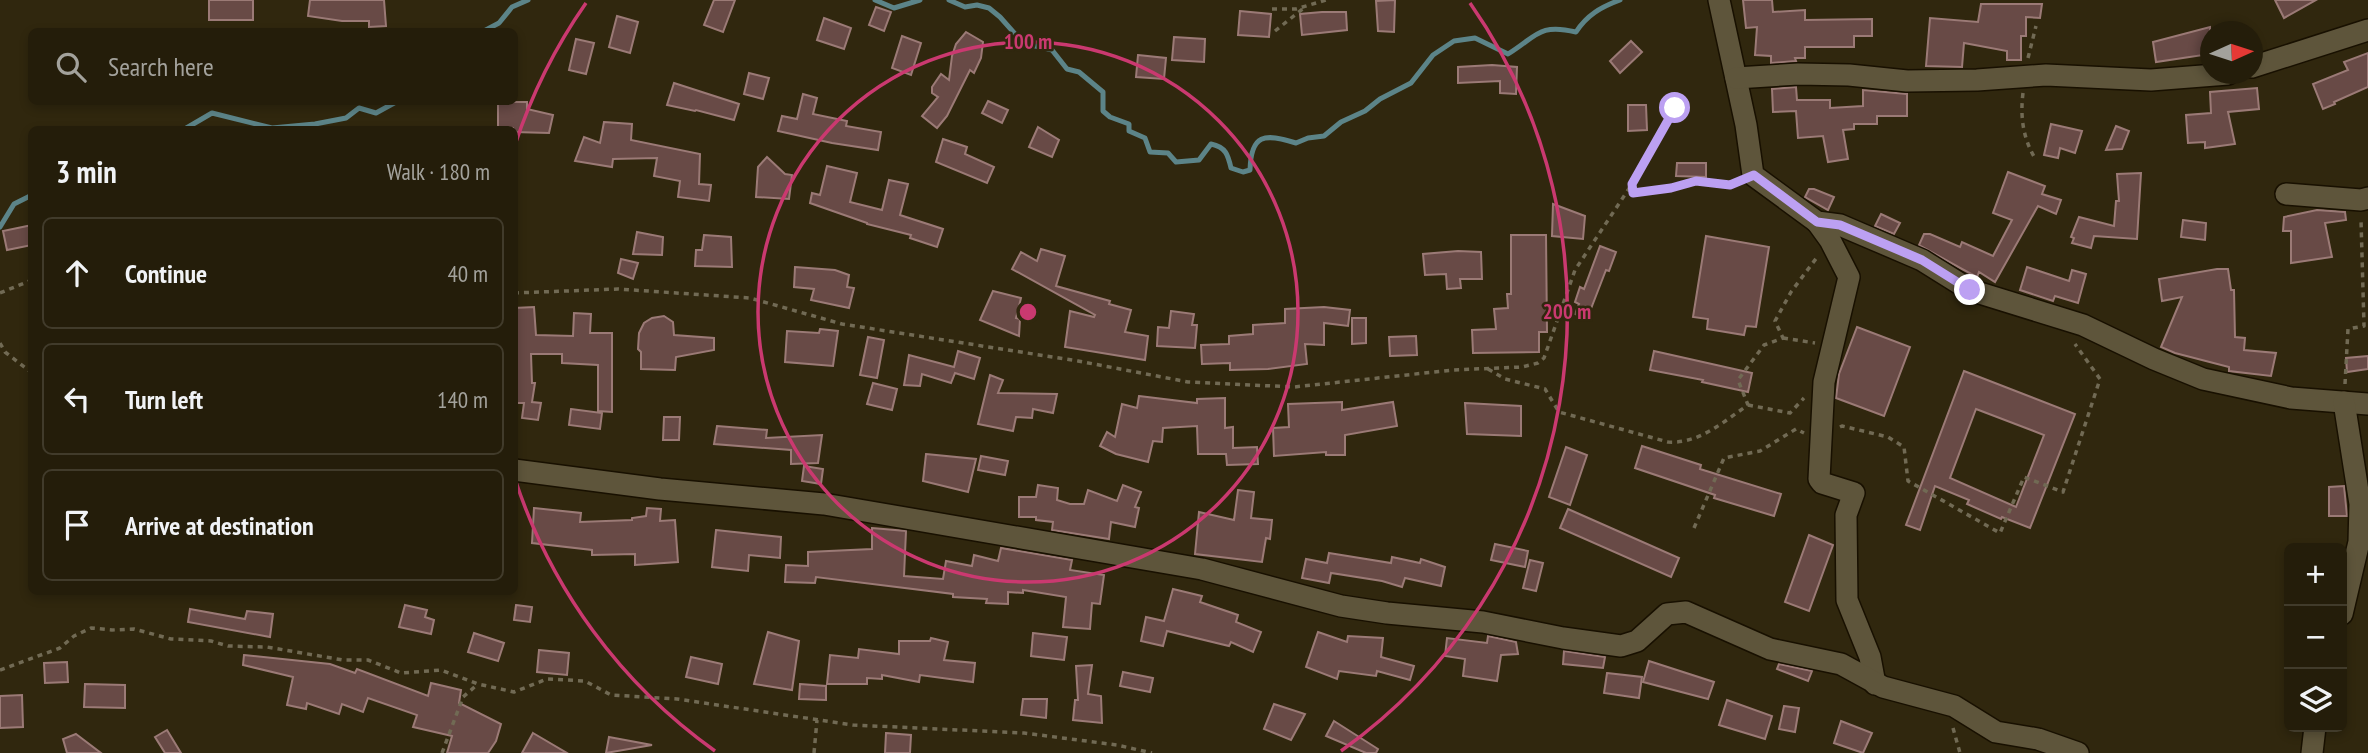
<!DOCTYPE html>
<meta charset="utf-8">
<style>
body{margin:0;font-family:"PT Sans Narrow",sans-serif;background:#2c2613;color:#f1f3f6}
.controls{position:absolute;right:21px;bottom:21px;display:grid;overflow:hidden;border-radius:10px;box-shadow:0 4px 10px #0003}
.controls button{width:63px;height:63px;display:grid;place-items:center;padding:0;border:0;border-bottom:2px solid #413b2b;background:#241d0a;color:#f1f3f6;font:35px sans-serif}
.compass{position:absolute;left:2200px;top:21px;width:63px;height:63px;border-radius:50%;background:#241d0a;box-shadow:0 4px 10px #0003;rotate:87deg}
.stop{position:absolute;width:21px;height:21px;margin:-16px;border:5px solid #bca0f2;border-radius:50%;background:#fff}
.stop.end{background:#bca0f2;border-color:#fff;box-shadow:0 2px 7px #0008}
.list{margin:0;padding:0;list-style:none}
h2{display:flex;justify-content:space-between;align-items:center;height:91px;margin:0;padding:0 28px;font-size:30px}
h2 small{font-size:23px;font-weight:400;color:#a3a29c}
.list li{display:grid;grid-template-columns:46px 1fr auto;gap:21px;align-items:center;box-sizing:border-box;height:112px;margin:0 14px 14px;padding:0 14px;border:2px solid #413b2b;border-radius:10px}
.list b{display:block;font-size:26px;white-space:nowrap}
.list em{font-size:23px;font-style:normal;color:#a3a29c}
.icon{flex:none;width:38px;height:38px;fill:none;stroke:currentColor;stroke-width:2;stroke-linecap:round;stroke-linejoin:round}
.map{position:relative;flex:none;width:2368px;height:753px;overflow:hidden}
.search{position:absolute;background:#241d0a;box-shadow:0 4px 10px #0003;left:28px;top:28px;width:490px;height:77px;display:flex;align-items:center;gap:18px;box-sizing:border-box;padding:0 24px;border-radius:10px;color:#a3a29c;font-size:26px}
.panel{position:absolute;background:#241d0a;box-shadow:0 4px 10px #0003;left:28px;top:126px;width:490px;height:469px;border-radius:10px}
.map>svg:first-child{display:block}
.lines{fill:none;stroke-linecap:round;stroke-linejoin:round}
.stream{stroke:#5c8488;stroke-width:5}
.building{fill:#684a46;stroke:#9b7a76;stroke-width:2;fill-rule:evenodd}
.minor-casing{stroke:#181000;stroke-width:24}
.path{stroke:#716a54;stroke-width:3.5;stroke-dasharray:5 5;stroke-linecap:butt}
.minor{stroke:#5e553b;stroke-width:21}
.route{stroke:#bca0f2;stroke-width:9}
.ring{fill:none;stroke:#ca3970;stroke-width:3.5}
.centre{fill:#ca3970;stroke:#30270e;stroke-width:3.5}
.ring-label{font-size:21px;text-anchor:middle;font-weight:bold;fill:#ca3970;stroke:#30270e;stroke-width:5;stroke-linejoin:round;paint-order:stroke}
</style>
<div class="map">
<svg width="2368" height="753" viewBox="0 0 2368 753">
<rect width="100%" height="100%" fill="#30270e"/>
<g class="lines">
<g class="stream">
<polyline points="875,0 894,8 920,0"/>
<path d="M949 0 965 7 977 5 989 8 1000 17 1023 43 1052 50 1067 69 1079 72 1103 92V111L1110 117 1129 124V131L1145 138 1150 152 1168 153 1176 162 1199 160 1211 144C1226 147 1228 155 1231 168L1243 172 1250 170C1251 134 1264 133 1296 143L1308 138 1324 136 1341 122 1365 111 1380 99 1411 83 1433 55 1454 41 1475 38 1508 54C1537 36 1539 23 1576 32 1587 15 1601 7 1620 0"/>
<polyline points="482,32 499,23 512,7 528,0"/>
<polyline points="183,130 212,113 272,128 315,124 346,118 359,108 376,113 396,102"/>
<polyline points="0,227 14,204 32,195"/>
</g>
</g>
<g class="building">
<rect x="209" y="0" width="44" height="20"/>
<polygon points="310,0 384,0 386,26 369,27 369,21 342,21 308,16"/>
<polygon points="714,0 735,0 723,32 704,25"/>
<polygon points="1395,0 1394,32 1378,31 1376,1"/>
<polygon points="1743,0 1772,0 1773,12 1805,10 1805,20 1872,19 1872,36 1854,36 1854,47 1805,47 1805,58 1795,58 1796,61 1771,63 1771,56 1755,55 1757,27 1746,28"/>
<polygon points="2275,0 2316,0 2284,18"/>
<polygon points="1981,4 2042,4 2040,18 2026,17 2026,36 2021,36 2021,60 2007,60 2007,51 1964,43 1962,67 1926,66 1930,18 1978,22"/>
<polygon points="876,7 891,12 884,31 869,25"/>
<polygon points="1240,11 1271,14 1269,37 1238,35"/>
<polygon points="1322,12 1346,12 1347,30 1302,35 1300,14"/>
<polygon points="617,16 638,22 630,53 609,47"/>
<polygon points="824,18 851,28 844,49 817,40"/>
<polygon points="2210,27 2210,54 2156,62 2153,42"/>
<polygon points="966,32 983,42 981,58 974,73 970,70 947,116 937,128 922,116 938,97 932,93 932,87 941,74 949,80 952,56 956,44"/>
<polygon points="902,36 921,43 911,75 892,68"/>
<polygon points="1174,37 1205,39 1204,62 1172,60"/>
<polygon points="576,39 594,43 586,74 569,70"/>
<polygon points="1631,41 1642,52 1620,73 1610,61"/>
<polygon points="2368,53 2368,87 2334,102 2335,104 2323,109 2313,84 2348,70 2344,62"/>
<polygon points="1138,55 1166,58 1164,79 1136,77"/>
<polygon points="1492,65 1517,67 1516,94 1500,93 1500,81 1458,83 1458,67"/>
<polygon points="749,73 769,78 763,99 744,94"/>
<polygon points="674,83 739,104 734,120 696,110 695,111 667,105"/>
<polygon points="1796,87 1797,100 1830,100 1830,108 1863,106 1863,90 1907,94 1907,116 1877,116 1877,124 1854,124 1854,129 1843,130 1848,159 1828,162 1823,136 1798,138 1796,111 1773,112 1772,89"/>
<polygon points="2257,88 2259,109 2228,112 2235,144 2205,148 2205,142 2188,143 2186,115 2211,113 2210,92"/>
<polygon points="803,94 817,98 813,114 847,121 846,126 881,132 878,150 832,143 778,131 782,116 797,119"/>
<polygon points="988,101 1008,110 1002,123 982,113"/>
<polygon points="498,102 527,102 527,109 553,115 549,133 514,132 513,128 498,127"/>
<polygon points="1628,105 1646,105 1647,130 1628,131"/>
<polygon points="604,122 632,124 631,140 700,154 699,184 711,185 709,201 678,197 680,181 654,176 657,158 613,159 612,167 575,161 584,137 600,143"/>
<polygon points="2051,124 2082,131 2075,153 2060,148 2058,158 2044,155"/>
<polygon points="2116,126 2129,131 2122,149 2106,150"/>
<polygon points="1038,127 1059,140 1052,157 1029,147"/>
<polygon points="943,139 967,147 965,154 994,167 987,183 936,162"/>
<polygon points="767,157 785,174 792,175 789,199 756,197 758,167"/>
<polygon points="1677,163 1706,163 1706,177 1676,176"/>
<polygon points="827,166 857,173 850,202 882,210 889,180 908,184 900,215 943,229 937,247 910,238 911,235 867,224 867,223 810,203 812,193 820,195"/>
<polygon points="2008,172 2045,186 2042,194 2061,200 2056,214 2038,206 1995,282 1979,272 1977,277 1962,269 1919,245 1924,234 1930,234 1960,247 1962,242 1993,256 2012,220 1993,213"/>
<polygon points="2141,173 2137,239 2094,236 2091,248 2072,243 2074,238 2071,237 2079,217 2114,226 2116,201 2119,201 2117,174"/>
<polygon points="1809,189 1814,189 1834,197 1828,210 1805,197"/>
<polygon points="1553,204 1585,216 1583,239 1552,236"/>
<polygon points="2317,210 2345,212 2346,220 2325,223 2332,257 2291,263 2291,231 2283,231 2284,217"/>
<polygon points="1881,214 1900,223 1894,234 1875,226"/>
<polygon points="2183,220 2206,223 2205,240 2181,237"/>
<polygon points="32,225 32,245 7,250 3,231"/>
<polygon points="637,232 663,237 662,255 633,254"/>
<polygon points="704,235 731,237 732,267 695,266 696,250 702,250"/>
<polygon points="1511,235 1546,235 1547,332 1539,332 1539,352 1473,353 1472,330 1496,329 1494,309 1508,308 1507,294 1511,294"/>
<polygon points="1706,236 1769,247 1756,327 1746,326 1744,335 1707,329 1708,319 1693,317"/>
<polygon points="1600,246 1616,252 1609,271 1606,270 1587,319 1575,314 1579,304 1575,302 1580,287 1584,289"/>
<polygon points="1041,249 1065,256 1056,286 1110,301 1109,304 1131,310 1125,332 1148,336 1145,360 1065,347 1070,311 1094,317 1095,315 1012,269 1021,252 1037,261"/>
<polygon points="1458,251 1481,252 1482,279 1460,279 1461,288 1447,289 1446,274 1425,275 1423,254"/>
<polygon points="621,259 638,263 633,279 618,273"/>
<polygon points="795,267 835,270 849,275 847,287 854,288 849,308 811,300 814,289 794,287"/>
<polygon points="2027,267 2069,281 2072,270 2086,274 2078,303 2055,296 2053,301 2020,290"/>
<polygon points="2217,269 2228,269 2231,290 2234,290 2235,337 2245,338 2244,350 2276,353 2271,376 2229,371 2229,367 2175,353 2161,347 2182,297 2162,301 2159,279"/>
<polygon points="993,291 1021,298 1016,318 1020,319 1019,336 980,320"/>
<polygon points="534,307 536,335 573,336 574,313 591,314 590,333 612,333 612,412 598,411 598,365 562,363 562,354 531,354 532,383 535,383 532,402 541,403 538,420 522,418 524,403 514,403 514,308"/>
<polygon points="1324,307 1350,310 1348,326 1324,323 1324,345 1305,344 1307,364 1268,369 1230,370 1230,363 1202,364 1201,345 1229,344 1229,336 1253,334 1253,325 1285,323 1285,309"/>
<polygon points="1171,311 1194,314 1192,325 1197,325 1195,348 1157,346 1158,327 1169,328"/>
<polygon points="664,316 673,322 674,335 714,338 714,350 676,357 675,370 641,369 641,352 638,349 639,333 644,323 652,318"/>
<polygon points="1352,318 1366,318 1366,343 1352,344"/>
<polygon points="1857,327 1910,347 1884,416 1836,398 1839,374"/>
<polygon points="820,329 838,331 833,366 785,362 787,331 819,333"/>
<polygon points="1416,336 1417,355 1390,356 1389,337"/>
<polygon points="868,337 884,340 877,378 860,375"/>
<polygon points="958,351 980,358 974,379 955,373 951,383 922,374 920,386 904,385 909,355 954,367"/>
<polygon points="1654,351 1752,373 1748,392 1702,382 1703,380 1650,370"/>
<polygon points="2368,356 2368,369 2347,372 2346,358"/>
<path d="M1964 371 2075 414 2030 528 2002 517 2001 519 1967 504 1969 500 1935 486 1920 530 1906 525ZM1976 409 2044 435 2016 507 1950 478Z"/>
<polygon points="990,375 1003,380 998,393 1057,394 1053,413 1033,409 1032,418 1016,417 1013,431 978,424"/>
<polygon points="873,383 897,389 892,410 867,404"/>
<polygon points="1139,396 1197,403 1197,399 1225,398 1225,428 1233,427 1233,448 1257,447 1258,464 1227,465 1226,454 1198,454 1197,426 1163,428 1162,442 1153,441 1148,462 1116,454 1100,446 1107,432 1115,437 1122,404 1137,408"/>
<polygon points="1342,402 1342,410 1393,402 1397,426 1345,435 1345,455 1326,455 1326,452 1274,456 1273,428 1289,427 1288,404"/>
<polygon points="1465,403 1521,406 1521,436 1467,434"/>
<polygon points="571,409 602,413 600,429 569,425"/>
<polygon points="664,417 680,417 679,440 663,440"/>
<polygon points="717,426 767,430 766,438 822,435 818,463 791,464 791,450 714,444"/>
<polygon points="1642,446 1701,465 1700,469 1781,494 1774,516 1714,498 1715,495 1635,468"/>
<polygon points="1566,447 1587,455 1570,505 1549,497"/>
<polygon points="926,454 976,459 968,492 923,481"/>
<polygon points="981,456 1008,461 1005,475 978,470"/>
<polygon points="804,466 823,469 821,484 802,481"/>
<polygon points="1038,485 1058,488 1057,500 1070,504 1084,504 1088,490 1117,501 1123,485 1141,492 1135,507 1139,508 1135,527 1111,522 1109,539 1052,530 1053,522 1036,520 1036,517 1019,517 1019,497 1036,497"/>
<polygon points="2344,486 2347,516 2329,516 2329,487"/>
<polygon points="1238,490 1254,492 1251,518 1272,520 1270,539 1266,538 1262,562 1195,554 1199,512 1234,520"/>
<polygon points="534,508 581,513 580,522 632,520 632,518 646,516 647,508 661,509 660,521 675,520 678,562 635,565 635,554 592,555 592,550 532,543"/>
<polygon points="1568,509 1679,558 1671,577 1560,528"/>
<polygon points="872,528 906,531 904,576 943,579 946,561 972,566 974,555 998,561 1001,548 1072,560 1070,570 1104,575 1100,604 1092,603 1090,629 1063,627 1066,597 1023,590 1023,593 1008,592 1008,604 986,603 987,599 953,597 953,594 816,577 815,583 785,582 786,565 808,566 808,552 872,549"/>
<polygon points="716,530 781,537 780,558 749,555 748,571 712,567"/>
<polygon points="1809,535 1833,545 1809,611 1785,602"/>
<polygon points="1495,544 1528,551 1525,567 1491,560"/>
<polygon points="1329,553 1391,563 1392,557 1420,563 1421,559 1445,567 1441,586 1405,578 1402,587 1382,581 1331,573 1329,583 1302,578 1306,559 1327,563"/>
<polygon points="1530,560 1543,563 1536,591 1523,588"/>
<polygon points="1173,589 1202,596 1200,602 1238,615 1236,622 1261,632 1253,652 1231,642 1229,646 1167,631 1163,646 1141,641 1146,617 1164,621"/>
<polygon points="405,605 427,610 425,617 434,620 431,634 399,627"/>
<polygon points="516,605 532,607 530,622 514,620"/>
<polygon points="190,609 245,619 247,611 273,614 270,637 188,622"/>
<polygon points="768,632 799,641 792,690 754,684"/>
<polygon points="1318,632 1347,642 1348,636 1383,638 1381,657 1414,666 1410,680 1377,671 1376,676 1339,671 1337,679 1306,667"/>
<polygon points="474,633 504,643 498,661 468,652"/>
<polygon points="1033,633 1067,637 1064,660 1031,656"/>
<polygon points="1488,636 1516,642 1518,654 1501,655 1497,681 1463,676 1465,659 1445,656 1447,638 1487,643"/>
<polygon points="931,638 948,642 944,660 975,663 973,682 920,675 919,682 882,675 882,679 867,678 867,684 827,684 830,655 858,658 859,649 899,654 899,641 930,641"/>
<polygon points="539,650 569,653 567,675 537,672"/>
<polygon points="1564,651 1605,657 1603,668 1563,664"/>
<polygon points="244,655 330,664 355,673 357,669 428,696 431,683 461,690 459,703 501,724 496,741 488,753 447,753 452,736 413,727 417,715 368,698 363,712 342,704 339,714 307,703 306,709 287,705 293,677 243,665"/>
<polygon points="691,657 722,664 718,684 686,677"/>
<polygon points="1649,661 1714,682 1708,699 1643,682"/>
<polygon points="67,662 68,682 45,683 44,663"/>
<polygon points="1779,664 1812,671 1808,681 1777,669"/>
<polygon points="1092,665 1088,694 1101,696 1102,723 1073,720 1075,700 1078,700 1076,666"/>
<polygon points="1123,672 1153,678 1150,692 1120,686"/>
<polygon points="1607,673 1642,677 1639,698 1604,693"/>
<polygon points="85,684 125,685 125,708 84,707"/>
<polygon points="800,684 826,686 826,700 799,699"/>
<polygon points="22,695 23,727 0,728 0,696"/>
<polygon points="1023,699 1047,699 1046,718 1021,715"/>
<polygon points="1727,700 1772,716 1765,739 1719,725"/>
<polygon points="1274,704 1305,714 1291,740 1264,729"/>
<polygon points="1784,706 1799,708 1795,732 1779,729"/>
<polygon points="1334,721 1378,749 1376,753 1366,753 1326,736"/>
<polygon points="1841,721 1872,733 1863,753 1834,743"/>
<polygon points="167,730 181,753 165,753 155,737"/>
<polygon points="533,733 567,753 522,753"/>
<polygon points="886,733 911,735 910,753 885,753"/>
<polygon points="76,734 101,753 67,753 63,739"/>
<polygon points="609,737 652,745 606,753"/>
</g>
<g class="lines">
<defs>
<g id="minor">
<polyline points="1719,0 1746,125 1753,175 1817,222 1840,225 1922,260 1970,290 2083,325 2154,359 2203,379 2291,398 2368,404"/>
<polyline points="2252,67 2368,30"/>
<polyline points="1736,78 1798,74 1849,75 1907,81 1977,80 2046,75 2151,80 2228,74"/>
<polyline points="2286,194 2361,200 2368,198"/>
<polyline points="1817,222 1830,240 1849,277 1824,382 1819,479 1822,483 1854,493 1846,515 1847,600 1870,657 1875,684"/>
<polyline points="514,470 660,489 824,504 1202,569 1341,606 1387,613 1483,622 1563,638 1621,646 1637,641 1667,614 1686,612 1770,649 1841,664 1883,687 1954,706 1996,732 2038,739 2078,753"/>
<polyline points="2342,614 2359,542 2360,504 2344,402"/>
<polyline points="2312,753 2315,727"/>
</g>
</defs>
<use href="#minor" class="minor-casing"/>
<g class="path">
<polyline points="1272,9 1296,9 1326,0"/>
<polyline points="1275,31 1305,7"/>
<polyline points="2028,58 2036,26"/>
<path d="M2023 93C2020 117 2023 139 2036 160"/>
<polyline points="1675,108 1632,184 1633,193 1671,188 1696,181 1729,185 1735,182"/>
<polyline points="0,293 32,280"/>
<polyline points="514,293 618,289 750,298 842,324 1078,361 1188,382 1294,387 1453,370 1522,367 1538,363 1544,358 1575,270 1632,184"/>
<polyline points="1783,338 1815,343"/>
<polyline points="0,343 5,352 32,373"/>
<path d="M1488 369 1505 379 1545 389 1559 412 1668 442C1699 444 1723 422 1748 405L1738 380 1764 345 1783 338 1775 321 1791 292 1818 256"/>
<polyline points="2345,384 2348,329 2364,326 2361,220"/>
<polyline points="1748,405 1790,413 1804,398"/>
<polyline points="1840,427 1842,426 1888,437 1904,447 1908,481 2000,533 2024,477 2063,492 2100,379 2075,344"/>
<polyline points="1694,528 1724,458 1760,451 1796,429 1804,433"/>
<polyline points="0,670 60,648 74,636 91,628 112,630 134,629 171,639 211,641 228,646 267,647 343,660 368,660 401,673 441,670 478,684 514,692 547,679 585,681 611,695 677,699 853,725 1024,733 1117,745 1152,753"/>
<polyline points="1953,728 1960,753"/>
<polyline points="442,753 463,697 478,684"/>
<polyline points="814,753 817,720"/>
</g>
<use href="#minor" class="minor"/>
</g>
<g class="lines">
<polyline class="route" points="1675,108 1632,184 1633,193 1671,188 1696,181 1730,185 1754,175 1817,222 1840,225 1922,260 1970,290"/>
</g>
<g class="ring">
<circle cx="1028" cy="312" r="270"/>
<path d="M715 751A539 539 0 0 1 515 479M515 145A539 539 0 0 1 586 3M1470 3A539 539 0 0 1 1341 751"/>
</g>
<circle cx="1028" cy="312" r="10" class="centre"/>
<g class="ring-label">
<text x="1028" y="49">100 m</text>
<text x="1567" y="319">200 m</text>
</g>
</svg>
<div class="controls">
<button>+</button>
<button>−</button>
<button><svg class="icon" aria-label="layers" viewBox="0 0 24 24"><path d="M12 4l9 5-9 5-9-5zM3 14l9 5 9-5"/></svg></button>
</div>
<svg class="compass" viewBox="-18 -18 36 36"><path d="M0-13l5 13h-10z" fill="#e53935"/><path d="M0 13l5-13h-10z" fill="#a3a29c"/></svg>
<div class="stop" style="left:1675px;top:108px"></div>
<div class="stop end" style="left:1970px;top:290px"></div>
<div class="search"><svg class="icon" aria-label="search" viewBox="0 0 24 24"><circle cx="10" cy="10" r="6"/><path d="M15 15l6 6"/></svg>Search here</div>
<section class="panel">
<h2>3 min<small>Walk · 180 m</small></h2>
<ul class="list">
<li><svg class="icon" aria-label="ahead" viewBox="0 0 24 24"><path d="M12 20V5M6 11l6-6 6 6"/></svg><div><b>Continue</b></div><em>40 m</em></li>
<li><svg class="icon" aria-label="left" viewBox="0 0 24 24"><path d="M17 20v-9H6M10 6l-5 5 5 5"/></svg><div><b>Turn left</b></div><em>140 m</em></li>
<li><svg class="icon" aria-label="arrive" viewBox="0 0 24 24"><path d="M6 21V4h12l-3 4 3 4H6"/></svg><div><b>Arrive at destination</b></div></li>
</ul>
</section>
</div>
